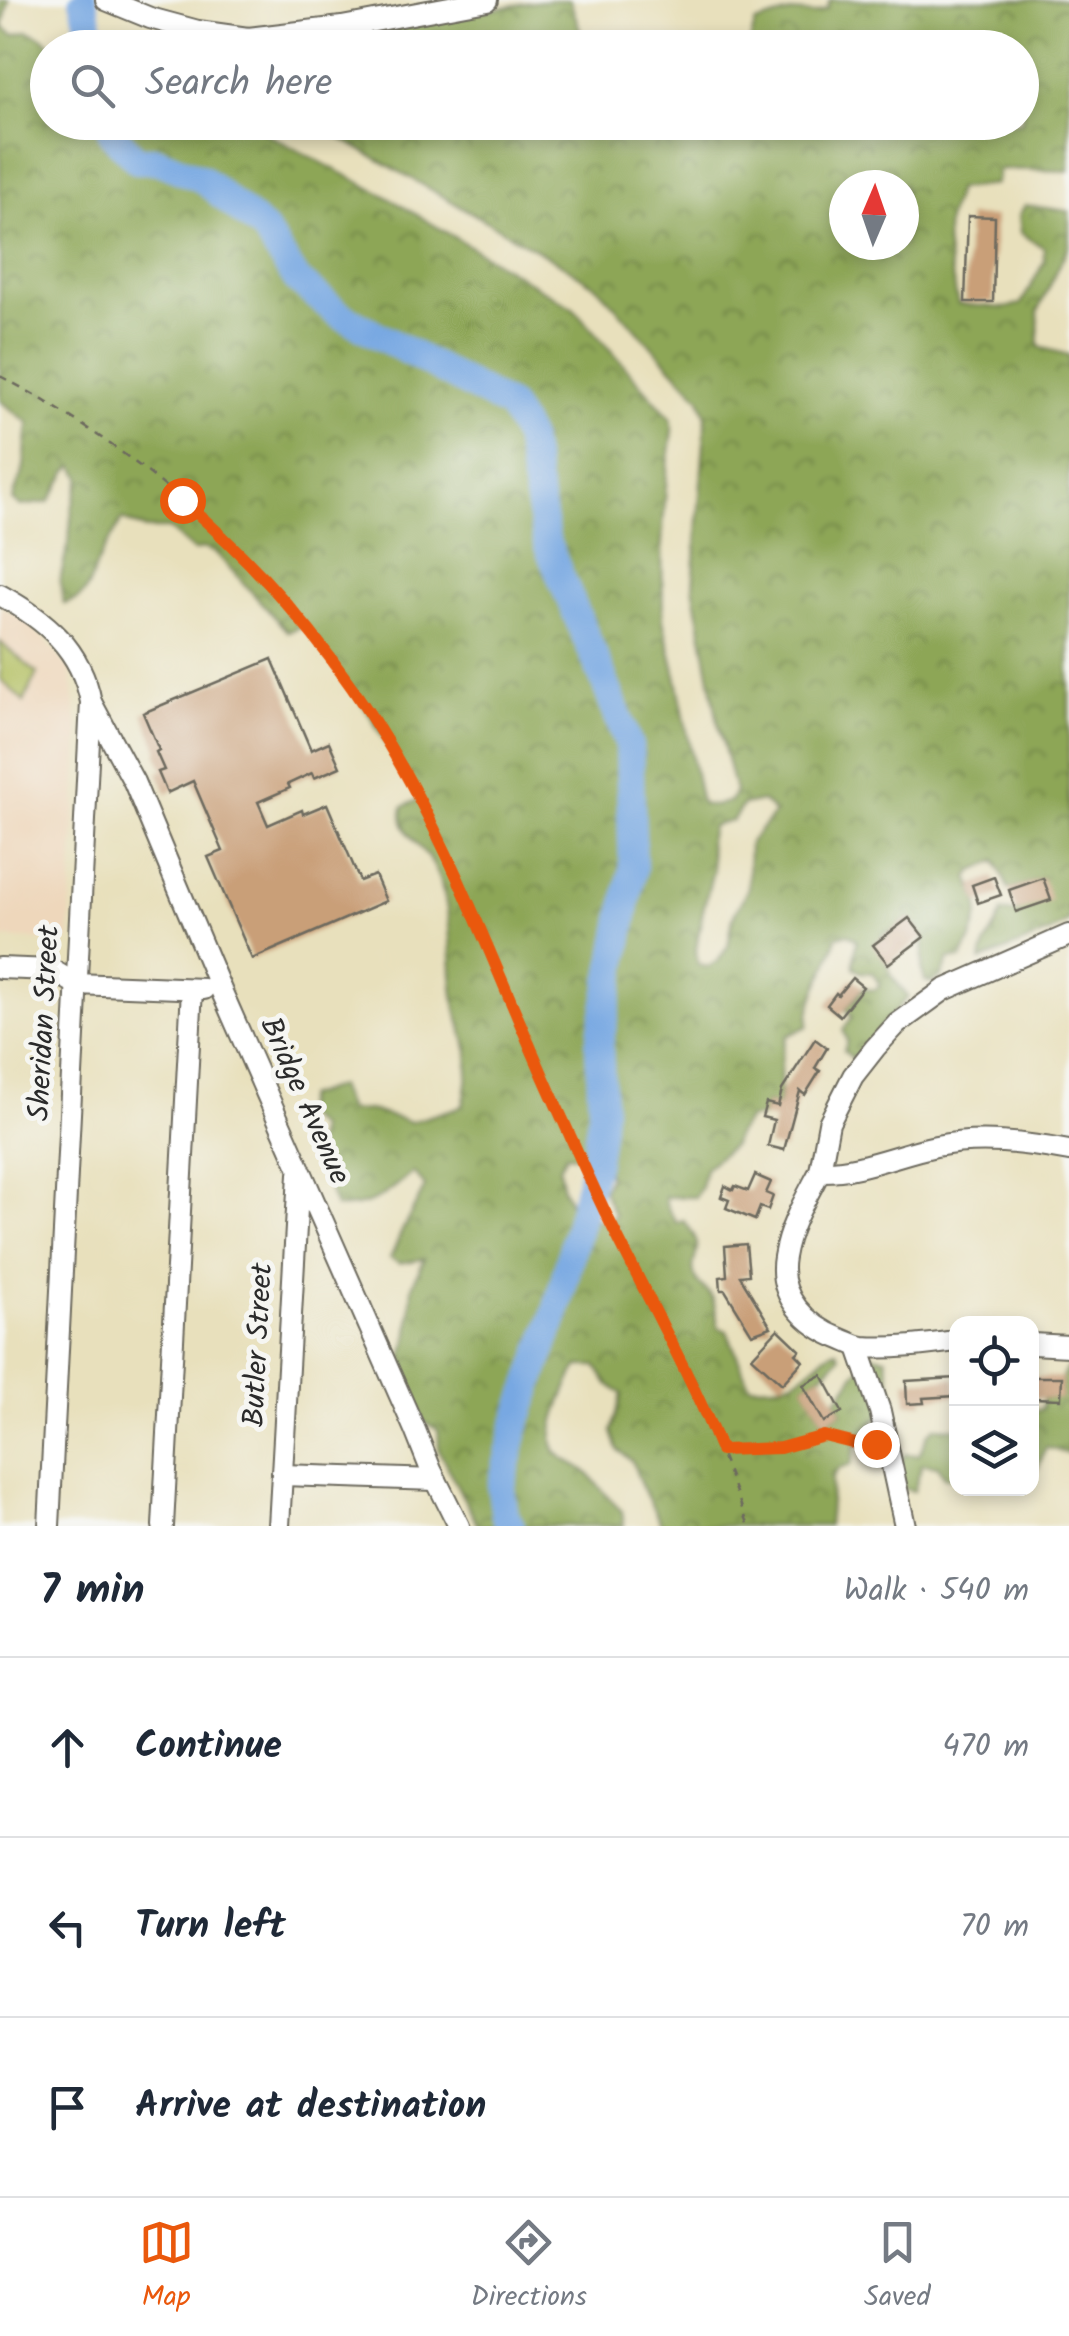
<!DOCTYPE html>
<meta charset="utf-8">
<style>
body{margin:0;font-family:Kalam,sans-serif;background:#f6f6f7;color:#1f2937}
.controls{position:absolute;right:30px;bottom:30px;display:grid;overflow:hidden;border-radius:20px;box-shadow:0 5px 15px #0003}
.controls button{width:90px;height:90px;display:grid;place-items:center;padding:0;border:0;border-bottom:2px solid #e0e1e3;background:#fff;color:#1f2937;font:50px sans-serif}
.compass{position:absolute;left:829px;top:170px;width:90px;height:90px;border-radius:50%;background:#fff;box-shadow:0 5px 15px #0003;rotate:2deg}
.stop{position:absolute;width:30px;height:30px;margin:-22px;border:8px solid #ea580c;border-radius:50%;background:#fff}
.stop.end{background:#ea580c;border-color:#fff;box-shadow:0 2px 10px #0008}
.list{margin:0;padding:0;list-style:none}
h2{display:flex;justify-content:space-between;align-items:center;height:130px;margin:0;padding:0 40px;font-size:42px}
h2 small{font-size:32px;font-weight:400;color:#747a83}
.list li{display:grid;grid-template-columns:65px 1fr auto;gap:30px;align-items:center;box-sizing:border-box;height:180px;padding:0 40px;border-top:2px solid #e0e1e3}
.list b{display:block;font-size:38px;white-space:nowrap}
.list em{font-size:32px;font-style:normal;color:#747a83}
.icon{flex:none;width:55px;height:55px;fill:none;stroke:currentColor;stroke-width:2;stroke-linecap:round;stroke-linejoin:round}
.map{position:relative;flex:none;width:1069px;height:1526px;overflow:hidden}
.search{position:absolute;background:#fff;box-shadow:0 5px 15px #0003;left:30px;right:30px;top:30px;height:110px;display:flex;align-items:center;gap:25px;box-sizing:border-box;padding:0 35px;border-radius:55px;color:#747a83;font-size:38px}
.sheet{height:670px;background:#fff}
nav{display:flex;justify-content:space-around;align-items:center;box-sizing:border-box;height:140px;border-top:2px solid #e0e1e3;background:#fff;font-size:28px;color:#747a83}
nav a{display:grid;justify-items:center;gap:5px}
nav .on{color:#ea580c}
.map>svg:first-child{display:block}
.built{fill:#eed7bb}
.forest{fill:url(#forest-crowns);stroke:#5c6841;stroke-width:2.5;fill-rule:evenodd}
.pitch{fill:#b2bf61;stroke:#6e7546;stroke-width:2.5}
.lines{fill:none;stroke-linecap:round;stroke-linejoin:round}
.river{stroke:#78a8e2;stroke-width:28}
.building{fill:#c99f78}
.minor-casing{stroke:#6d6a5e;stroke-width:24}
.path{stroke:#6d6a5e;stroke-width:2.5;stroke-dasharray:8 8;stroke-linecap:butt}
.minor{stroke:#fff;stroke-width:20}
.route{stroke:#ea580c;stroke-width:12}
.labels{text-anchor:middle;dominant-baseline:central;stroke-width:10;stroke-linejoin:round;paint-order:stroke}
.street-label{font-size:30px;fill:#2b2b2b;stroke:#f6f6f2}
</style>
<div class="map">
<svg width="1069" height="1526" viewBox="0 0 1069 1526">
<defs>
<pattern id="forest-crowns" width="20" height="18" patternUnits="userSpaceOnUse" patternTransform="scale(2.5)"><rect width="20" height="18" fill="#8da657"/><path d="M2 6a3 3 0 1 1 6 0M12 15a3 3 0 1 1 6 0" fill="none" stroke="#738748"/></pattern>
</defs>
<rect width="100%" height="100%" fill="#f6f6f2"/>
<filter id="ink" filterUnits="userSpaceOnUse"><feTurbulence type="fractalNoise" baseFrequency=".01" numOctaves="2"/><feDisplacementMap in="SourceGraphic" scale="20" xChannelSelector="R" yChannelSelector="G"/><feConvolveMatrix kernelMatrix="1 2 1 2 8 2 1 2 1" color-interpolation-filters="sRGB"/></filter>
<filter id="wash" filterUnits="userSpaceOnUse"><feTurbulence type="fractalNoise" baseFrequency=".0048" numOctaves="4" result="noise"/><feDisplacementMap in="SourceGraphic" scale="40" xChannelSelector="R" yChannelSelector="G"/><feGaussianBlur stdDeviation="2.25" result="paint"/><feColorMatrix in="noise" values="0 0 0 0 0 0 0 0 0 0 0 0 0 0 0 0 0 1.4 0 .05"/><feComposite in="paint" operator="in"/></filter>
<g filter="url(#wash)">
<rect width="100%" height="100%" fill="#e8e0bc"/>
<polygon class="built" points="0,607 25,619 70,668 79,736 69,941 0,938"/>
<g class="forest">
<path d="M0 0H9L3 27 13 35 28 31 42 37 54 47 48 48V122L253 123 265 133 384 195 573 308 671 418 673 431 667 472 662 542 663 620 677 679 701 804 714 806 730 801 735 791 718 723 693 586 706 416 700 398 597 287 563 265 314 123 1022 122V48L749 47 755 23 793 12 813 14 827 9 830 0H1069V171L999 169 995 184 957 189C955 201 948 210 947 221 943 247 953 278 958 304L1005 308 1021 304 1044 262V248L1021 233 1019 215 1025 205 1069 211V245L1038 311 1039 347 1069 355V921L1051 932 981 961C983 942 996 931 1002 912H1016L1043 878 1009 890 996 861 973 871 968 877C971 885 976 894 978 902 981 921 970 943 961 959H949L942 976 932 983 925 981 922 971 924 937 909 918 874 944 888 964 891 975 908 997 853 1059 844 1051 847 1041 843 1030 852 1017 846 1009 864 988 874 990 880 986 873 973 860 972 854 967C853 956 857 949 856 939L848 934 837 936C830 967 809 994 808 1026L787 1036C777 1063 783 1080 778 1106L766 1103 762 1117 748 1119 736 1135 733 1145 705 1168 701 1187 695 1197H665C665 1208 672 1212 676 1223L684 1221C712 1254 685 1256 696 1279 699 1286 708 1290 712 1297 716 1306 716 1319 719 1328L727 1331 749 1385C781 1387 793 1385 817 1363 824 1356 827 1353 837 1350L840 1357 822 1375 804 1385 824 1422 842 1412 836 1401 857 1371 871 1355 886 1357 893 1397 890 1405 865 1431 856 1446 851 1465 838 1469 832 1478 828 1526H662L641 1485 632 1461 618 1450 612 1432 622 1394 608 1384 596 1366H579C569 1380 547 1430 554 1447 558 1459 576 1463 585 1471 598 1483 608 1499 622 1511L624 1526H478L439 1451 438 1430 423 1421 400 1367 409 1333 412 1286 424 1259 399 1263 390 1258C396 1247 399 1236 404 1226 412 1212 419 1200 425 1186L413 1172C387 1194 371 1209 335 1207L316 1149 318 1128 302 1114 306 1097 338 1086 348 1111 369 1110 410 1122 463 1106C467 1088 469 1071 468 1053 466 1038 459 1023 456 1008 447 962 456 908 433 865 422 845 397 832 403 807L419 799 366 709 304 625 288 632 216 553 203 548 194 551 169 529H144L122 519C115 535 104 547 98 562 88 583 91 597 64 604L60 581 69 539 72 508 81 477 74 465 68 471 49 502 21 506 13 500C15 489 18 484 22 475 27 460 24 439 29 423L0 401ZM844 185H904V245H844ZM763 801 775 813 749 843 748 888 733 917 728 946 718 961 708 967 698 965 696 950 701 919 713 870 709 842 712 826 732 821 743 805ZM566 1154 602 1160 609 1177 603 1190 615 1216 602 1222 572 1207 563 1189 559 1168Z"/>
<polygon points="552,0 570,0 586,47 300,47 525,3"/>
<polygon points="1067,1368 1069,1369 1069,1454 1046,1447 1032,1483 1032,1451 1035,1444 1032,1438 1032,1411 1042,1409 1043,1398 1061,1398 1062,1377"/>
<polygon points="936,1427 956,1428 956,1478 944,1477 938,1466 922,1464 914,1491 904,1489 898,1465 905,1454 919,1455 928,1434"/>
</g>
<polygon class="pitch" points="0,642 37,673 24,702 0,679"/>
<g class="lines">
<g class="river">
<polyline points="83,0 95,48"/>
<polyline points="110,122 112,134 137,160 156,160 202,179 264,230 297,280 339,314 510,407 527,437 547,544 604,680 629,745 633,868 599,1045 602,1109 595,1161 556,1312 516,1425 501,1489 505,1516 511,1526"/>
</g>
</g>
<g id="blocks">
<g class="building">
<polygon points="968,216 995,217 993,302 965,302"/>
<polygon points="272,659 311,750 329,742 340,767 314,778 312,773 288,784 290,788 258,802 268,825 302,810 303,814 327,804 360,881 375,875 386,901 252,959 208,857 223,851 193,781 167,793 158,772 164,770 156,752 159,750 143,713"/>
<polygon points="994,877 1001,895 978,903 972,885"/>
<polygon points="1043,878 1051,900 1016,912 1009,890"/>
<polygon points="909,918 924,937 888,964 873,945"/>
<polygon points="852,978 863,987 840,1016 827,1005 836,993 838,995"/>
<polygon points="815,1039 827,1048 815,1068 820,1071 805,1095 800,1091 784,1150 768,1146 774,1120 762,1117 766,1103 778,1106 782,1090"/>
<polygon points="755,1175 771,1182 766,1193 773,1196 768,1210 760,1207 755,1220 726,1208 729,1200 721,1197 725,1186 733,1190 735,1186 748,1191"/>
<polygon points="746,1244 749,1275 740,1276 771,1327 752,1334 725,1290 721,1290 720,1277 727,1276 725,1246"/>
<polygon points="778,1329 800,1350 796,1354 803,1361 782,1384 752,1357"/>
<polygon points="822,1375 842,1412 824,1422 803,1385"/>
<polygon points="1032,1377 1062,1377 1061,1399 1032,1398"/>
<polygon points="956,1378 956,1396 923,1398 924,1403 907,1404 906,1381"/>
</g>
</g>
</g>
<g filter="url(#ink)">
<use href="#blocks" fill-opacity="0" stroke="#6d6a5e" stroke-width="2.5"/>
<g class="lines">
<defs>
<g id="minor">
<polyline points="106,0 150,18 198,31 248,38 342,27 487,0"/>
<path d="M0 595C46 620 81 649 91 702L49 1526"/>
<polyline points="92,704 134,782 221,990 415,1430 431,1470 459,1526"/>
<polyline points="0,968 52,970 76,984 204,989"/>
<polyline points="820,1171 829,1123 853,1076 875,1048 897,1024 944,990 1069,935"/>
<path d="M956 1341C926 1345 894 1349 863 1347 855 1346 849 1342 841 1339 807 1326 777 1297 784 1257 789 1226 806 1198 820 1171 860 1172 897 1154 936 1146 980 1137 1025 1143 1069 1151"/>
<polyline points="1032,1344 1069,1346"/>
<polyline points="858,1347 880,1411 905,1526"/>
<polyline points="282,1475 436,1480"/>
<polyline points="163,1526 192,989"/>
<polyline points="279,1526 299,1174"/>
</g>
</defs>
<use href="#minor" class="minor-casing"/>
<g class="path">
<path d="M0 376C190 476 340 639 435 831L609 1219 699 1398 749 1526"/>
<polyline points="722,1450 780,1447 825,1436 866,1445"/>
</g>
<use href="#minor" class="minor"/>
</g>
</g>
<g class="lines" filter="url(#ink)">
<path class="route" d="M182 500C274 579 352 675 410 782 467 886 507 999 557 1107 574 1144 590 1181 608 1218 646 1295 688 1370 721 1450L780 1448 824 1436 860 1445 876 1444"/>
</g>
<g class="labels">
<g class="street-label">
<text transform="translate(45 1023) rotate(-87)">Sheridan Street</text>
<text transform="translate(304 1101) rotate(66)">Bridge Avenue</text>
<text transform="translate(259 1345) rotate(-87)">Butler Street</text>
</g>
</g>
</svg>
<div class="controls">
<button><svg class="icon" aria-label="locate" viewBox="0 0 24 24"><circle cx="12" cy="12" r="6"/><path d="M12 2v4M12 18v4M2 12h4M18 12h4"/></svg></button>
<button><svg class="icon" aria-label="layers" viewBox="0 0 24 24"><path d="M12 4l9 5-9 5-9-5zM3 14l9 5 9-5"/></svg></button>
</div>
<svg class="compass" viewBox="-18 -18 36 36"><path d="M0-13l5 13h-10z" fill="#e53935"/><path d="M0 13l5-13h-10z" fill="#747a83"/></svg>
<div class="stop" style="left:182px;top:500px"></div>
<div class="stop end" style="left:876px;top:1444px"></div>
<div class="search"><svg class="icon" aria-label="search" viewBox="0 0 24 24"><circle cx="10" cy="10" r="6"/><path d="M15 15l6 6"/></svg>Search here</div>
</div>
<section class="sheet">
<h2>7 min<small>Walk · 540 m</small></h2>
<ul class="list">
<li><svg class="icon" aria-label="ahead" viewBox="0 0 24 24"><path d="M12 20V5M6 11l6-6 6 6"/></svg><div><b>Continue</b></div><em>470 m</em></li>
<li><svg class="icon" aria-label="left" viewBox="0 0 24 24"><path d="M17 20v-9H6M10 6l-5 5 5 5"/></svg><div><b>Turn left</b></div><em>70 m</em></li>
<li><svg class="icon" aria-label="arrive" viewBox="0 0 24 24"><path d="M6 21V4h12l-3 4 3 4H6"/></svg><div><b>Arrive at destination</b></div></li>
</ul>
</section>
<nav>
<a class="on"><svg class="icon" aria-label="map" viewBox="0 0 24 24"><path d="M3 6l6-2 6 2 6-2v14l-6 2-6-2-6 2zM9 4v14M15 6v14"/></svg>Map</a>
<a><svg class="icon" aria-label="directions" viewBox="0 0 24 24"><path d="M12 3l9 9-9 9-9-9zM9 14v-3h6M13 9l2 2-2 2"/></svg>Directions</a>
<a><svg class="icon" aria-label="saved" viewBox="0 0 24 24"><path d="M7 4h10v16l-5-4-5 4z"/></svg>Saved</a>
</nav>
